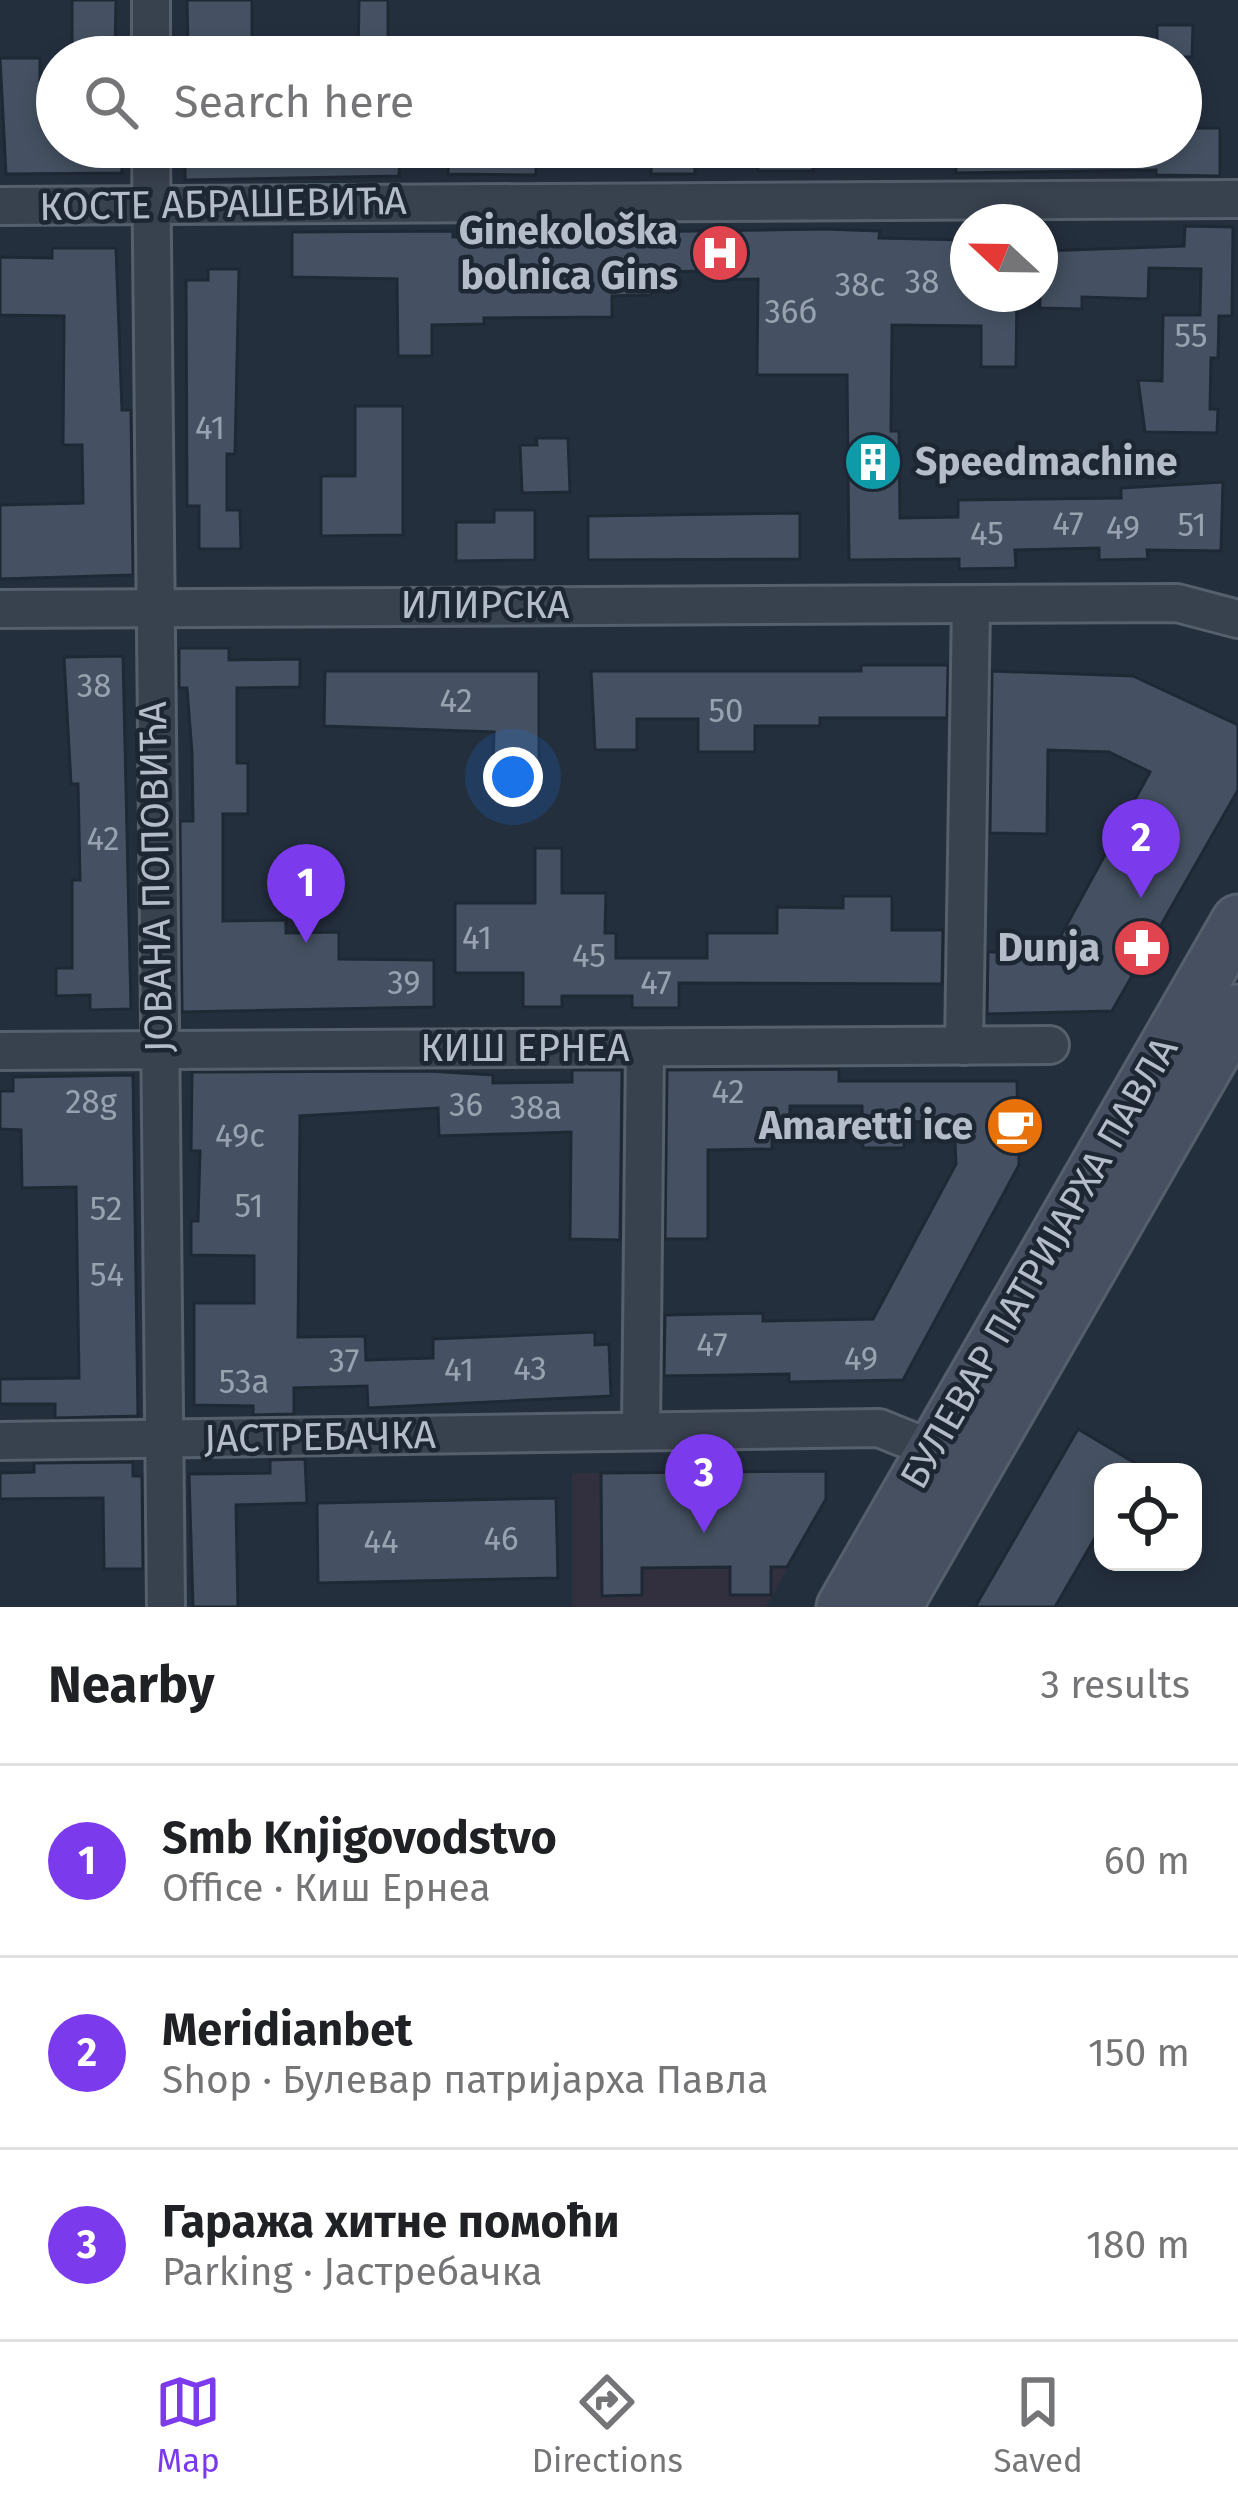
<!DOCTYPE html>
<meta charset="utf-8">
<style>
body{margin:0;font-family:"Fira Sans",sans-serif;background:#f6f6f6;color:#202124}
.controls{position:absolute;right:36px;bottom:36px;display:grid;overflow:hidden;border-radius:24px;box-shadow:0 6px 18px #0003}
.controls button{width:108px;height:108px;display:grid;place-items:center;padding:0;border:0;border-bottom:3px solid #e0e0e0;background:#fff;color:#202124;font:60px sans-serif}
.compass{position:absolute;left:950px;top:204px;width:108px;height:108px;border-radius:50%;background:#fff;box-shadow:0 6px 18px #0003;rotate:292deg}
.you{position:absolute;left:513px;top:777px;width:42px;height:42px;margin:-30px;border:9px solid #fff;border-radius:50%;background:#1a73e8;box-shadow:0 0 0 18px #1a73e833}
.badge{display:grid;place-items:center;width:78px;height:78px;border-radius:50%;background:#7c3aed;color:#fff;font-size:39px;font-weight:700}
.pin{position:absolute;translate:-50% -99px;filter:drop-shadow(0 3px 6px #0008)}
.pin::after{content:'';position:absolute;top:63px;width:42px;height:36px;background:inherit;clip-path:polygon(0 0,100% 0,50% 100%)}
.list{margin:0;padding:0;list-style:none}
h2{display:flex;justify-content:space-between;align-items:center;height:156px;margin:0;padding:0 48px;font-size:51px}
h2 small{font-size:39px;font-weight:400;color:#757577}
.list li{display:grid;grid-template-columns:78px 1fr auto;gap:36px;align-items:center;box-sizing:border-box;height:192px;padding:0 48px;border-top:3px solid #e0e0e0}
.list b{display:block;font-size:45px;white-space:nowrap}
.list p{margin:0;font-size:39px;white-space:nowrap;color:#757577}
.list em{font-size:39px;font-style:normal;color:#757577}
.icon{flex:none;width:66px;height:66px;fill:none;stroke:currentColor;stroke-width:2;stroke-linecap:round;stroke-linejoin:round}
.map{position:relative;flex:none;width:1238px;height:1607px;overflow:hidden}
.search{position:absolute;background:#fff;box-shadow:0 6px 18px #0003;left:36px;right:36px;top:36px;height:132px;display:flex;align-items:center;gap:30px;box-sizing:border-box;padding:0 42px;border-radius:66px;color:#757577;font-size:45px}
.sheet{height:732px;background:#fff}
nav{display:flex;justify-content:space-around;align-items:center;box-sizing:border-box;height:168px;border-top:3px solid #e0e0e0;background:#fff;font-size:33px;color:#757577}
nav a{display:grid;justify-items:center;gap:6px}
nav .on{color:#7c3aed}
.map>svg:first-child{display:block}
.medical{fill:#32303f}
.building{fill:#455162;stroke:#1f2835;stroke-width:3}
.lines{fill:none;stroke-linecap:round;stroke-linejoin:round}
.street-casing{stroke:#565f6c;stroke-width:42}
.secondary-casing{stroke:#565f6c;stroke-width:57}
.street{stroke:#38414e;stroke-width:36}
.secondary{stroke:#465061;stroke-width:51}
.labels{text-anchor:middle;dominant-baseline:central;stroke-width:9;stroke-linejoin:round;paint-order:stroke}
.number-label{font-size:33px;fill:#98a1af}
.street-label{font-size:39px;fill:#b4bcc9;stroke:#1d2633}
.poi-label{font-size:39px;font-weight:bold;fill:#b4bcc9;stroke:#1d2633;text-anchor:end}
</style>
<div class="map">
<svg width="1238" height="1607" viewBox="0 0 1238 1607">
<rect width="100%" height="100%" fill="#242f3e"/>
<polygon class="medical" points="826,1471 826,1499 766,1607 572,1607 572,1473"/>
<g class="building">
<polygon points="72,0 116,0 115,57 72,57"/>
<polygon points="187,0 252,0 252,44 188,45"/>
<polygon points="359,0 388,0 388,57 358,57"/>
<polygon points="1157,25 1193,25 1192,57 1157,57"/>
<polygon points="0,58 40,58 40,121 57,121 57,147 121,147 122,173 6,174"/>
<polygon points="1181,128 1220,128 1220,176 1156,175 1156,170 956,173 955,147 1181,147"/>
<polygon points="185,147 400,147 399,176 185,180"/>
<polygon points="449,147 536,147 536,175 448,174"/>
<polygon points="652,147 695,147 695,174 651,174"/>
<rect x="758" y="147" width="55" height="24"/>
<polygon points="1185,226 1233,227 1232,316 1219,316 1218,358 1211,358 1210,409 1218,409 1217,433 1145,432 1138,380 1162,381 1163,315 1200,315 1201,269 1149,268 1148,299 1082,297 1082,309 1040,308 1040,251 1184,246"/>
<polygon points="825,229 880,231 879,238 968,240 968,294 1017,294 1016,367 981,367 981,326 892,325 891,431 899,431 900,518 958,517 958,500 1121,498 1121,488 1223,482 1221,551 1147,550 1148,559 1099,560 1099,548 1015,550 1016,568 959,569 959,559 849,560 847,375 757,375 758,279 711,280 711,271 651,272 651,295 612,296 612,317 484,318 484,324 432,325 432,356 398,356 397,279 292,277 292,232 453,231 453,237 504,237 503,232 549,232 556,241 620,241 620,232"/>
<polygon points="52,248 116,248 122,410 131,410 133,575 0,579 0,505 83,503 82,445 63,445 64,316 0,315 0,257 52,258"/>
<polygon points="208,269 239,269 235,454 227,454 227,510 240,510 241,549 199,549 199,506 187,506 186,280 208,280"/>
<polygon points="355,406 403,406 403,535 321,536 321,476 355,476"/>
<polygon points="536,438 568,438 570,492 522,493 520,445 537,445"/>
<polygon points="494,510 535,510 535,560 456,561 456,522 494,522"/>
<polygon points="800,513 800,559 588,560 588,516"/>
<polygon points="179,648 229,648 229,660 300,659 300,687 237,688 237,763 248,763 248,814 223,814 223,921 286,920 286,933 339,932 339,959 434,960 434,1007 182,1012 180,821 193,821 192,753 187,688 179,688"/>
<polygon points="123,656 131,1009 90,1010 90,995 56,996 56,968 72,968 72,880 80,880 78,784 71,784 64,657"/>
<polygon points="861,665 948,665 947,718 820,718 820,726 755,726 755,752 698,752 698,719 637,719 637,750 595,750 591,671 861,671"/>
<polygon points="325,671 539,671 539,765 493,765 494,732 324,726"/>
<polygon points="992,671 1133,676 1238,725 1238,790 1112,1011 987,1014 988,952 1052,952 1150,772 1109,752 1048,750 1047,834 990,833"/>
<polygon points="535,848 562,848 562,893 606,893 605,933 616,933 616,958 707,958 707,933 777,933 777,907 843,908 843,896 892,896 892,930 943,930 942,984 679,983 679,1008 632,1008 632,996 562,996 562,1007 523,1007 523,973 455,973 455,903 535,903"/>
<polygon points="839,1069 839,1081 1017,1081 1019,1165 903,1380 789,1382 789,1374 664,1376 665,1315 763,1313 763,1321 873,1319 956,1164 954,1121 904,1122 904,1148 863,1148 862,1106 790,1106 790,1120 772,1120 772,1149 708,1150 708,1239 665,1239 667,1070"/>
<polygon points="572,1070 622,1070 620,1240 570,1239 571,1132 439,1136 438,1108 300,1116 298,1337 365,1336 366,1360 433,1358 433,1339 595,1332 595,1345 609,1344 611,1396 368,1408 367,1386 294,1388 294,1414 253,1415 253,1406 194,1405 194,1303 254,1303 254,1256 191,1255 191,1221 198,1221 200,1151 191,1151 192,1072 429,1071 493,1075 493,1083 572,1082"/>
<polygon points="133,1075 138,1416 55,1418 55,1404 0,1404 0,1379 79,1378 76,1187 22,1188 21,1130 0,1129 0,1091 13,1091 13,1077"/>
<polygon points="1078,1429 1150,1472 1103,1472 1103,1524 1055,1607 975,1607"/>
<polygon points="305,1459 307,1503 236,1505 238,1607 193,1607 189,1474 270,1473 270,1460"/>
<polygon points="133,1462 133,1476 142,1476 143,1569 104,1569 103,1498 0,1499 0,1473 34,1472 34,1463"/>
<polygon points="826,1471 826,1499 787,1567 771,1567 771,1595 730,1595 730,1567 642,1568 642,1595 602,1596 601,1473"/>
<polygon points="556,1498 558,1578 318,1583 317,1503"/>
</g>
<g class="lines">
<defs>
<g id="street">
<polyline points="151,57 151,0"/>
<polyline points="151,147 166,1607"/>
<polyline points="0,206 1238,199"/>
<polyline points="0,609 1177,603 1238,619"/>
<polyline points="964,1046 971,604"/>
<polyline points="0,1051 1050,1045"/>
<polyline points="641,1429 645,1048"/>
<polyline points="0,1441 879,1428 931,1449"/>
</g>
<g id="secondary">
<polyline points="843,1607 1238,921"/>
<polyline points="895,1607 1238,1011"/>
</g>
</defs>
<use href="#street" class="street-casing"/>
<use href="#secondary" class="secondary-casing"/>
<use href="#street" class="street"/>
<use href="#secondary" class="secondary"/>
</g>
<defs>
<symbol id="hospital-disc" viewBox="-11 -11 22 22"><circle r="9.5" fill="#e0444e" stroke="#1d2633"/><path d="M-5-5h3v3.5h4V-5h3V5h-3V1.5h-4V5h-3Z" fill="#fff"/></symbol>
<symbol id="building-disc" viewBox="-11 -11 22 22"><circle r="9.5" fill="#0f9aa8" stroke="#1d2633"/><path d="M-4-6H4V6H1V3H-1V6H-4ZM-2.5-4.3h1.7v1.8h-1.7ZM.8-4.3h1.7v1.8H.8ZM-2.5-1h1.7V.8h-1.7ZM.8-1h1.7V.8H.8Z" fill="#fff"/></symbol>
<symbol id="pharmacy-disc" viewBox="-11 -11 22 22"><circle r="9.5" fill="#e0444e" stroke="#1d2633"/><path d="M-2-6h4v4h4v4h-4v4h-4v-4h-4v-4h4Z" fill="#fff"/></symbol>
<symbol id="cafe-disc" viewBox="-11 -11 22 22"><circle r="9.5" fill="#e8710a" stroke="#1d2633"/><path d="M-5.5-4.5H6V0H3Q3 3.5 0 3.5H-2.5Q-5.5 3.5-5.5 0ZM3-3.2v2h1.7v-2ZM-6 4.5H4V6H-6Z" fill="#fff"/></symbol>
</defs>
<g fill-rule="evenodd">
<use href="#hospital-disc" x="687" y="220" width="66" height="66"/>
<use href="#building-disc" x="840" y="429" width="66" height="66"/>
<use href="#pharmacy-disc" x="1109" y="915" width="66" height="66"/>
<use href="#cafe-disc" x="982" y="1093" width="66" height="66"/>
</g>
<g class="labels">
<g class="number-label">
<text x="922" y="282">38</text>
<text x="860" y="285">38c</text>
<text x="791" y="312">36б</text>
<text x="1191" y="336">55</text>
<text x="210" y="428">41</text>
<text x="1068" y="524">47</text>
<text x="1192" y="525">51</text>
<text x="1123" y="528">49</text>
<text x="987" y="534">45</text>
<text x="94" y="686">38</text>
<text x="456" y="701">42</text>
<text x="726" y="711">50</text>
<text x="103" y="839">42</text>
<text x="477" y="938">41</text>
<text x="589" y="956">45</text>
<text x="404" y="983">39</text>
<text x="656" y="983">47</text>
<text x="728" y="1092">42</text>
<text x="91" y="1102">28g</text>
<text x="466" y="1105">36</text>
<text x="536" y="1108">38a</text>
<text x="240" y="1136">49c</text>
<text x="249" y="1206">51</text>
<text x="106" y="1209">52</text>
<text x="107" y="1275">54</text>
<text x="712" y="1345">47</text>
<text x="861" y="1359">49</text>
<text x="344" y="1361">37</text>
<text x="530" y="1369">43</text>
<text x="459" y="1370">41</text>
<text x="244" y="1382">53a</text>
<text x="501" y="1539">46</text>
<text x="381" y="1542">44</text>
</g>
<g class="street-label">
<text transform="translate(223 204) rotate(-1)">КОСТЕ АБРАШЕВИЋА</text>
<text x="485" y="605">ИЛИРСКА</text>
<text transform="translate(156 877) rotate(-91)">ЈОВАНА ПОПОВИЋА</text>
<text x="525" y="1048">КИШ ЕРНЕА</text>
<text transform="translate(1039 1263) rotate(-60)">БУЛЕВАР ПАТРИЈАРХА ПАВЛА</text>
<text transform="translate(320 1437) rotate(-1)">ЈАСТРЕБАЧКА</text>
</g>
<g class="poi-label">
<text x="678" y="231">Ginekološka<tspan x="678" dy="45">bolnica Gins</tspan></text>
<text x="915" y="462" text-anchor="start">Speedmachine</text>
<text x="1100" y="948">Dunja</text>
<text x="973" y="1126">Amaretti ice</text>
</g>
</g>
</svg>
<div class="controls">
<button><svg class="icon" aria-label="locate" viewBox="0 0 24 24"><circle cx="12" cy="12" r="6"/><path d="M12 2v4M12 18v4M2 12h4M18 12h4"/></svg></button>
</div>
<svg class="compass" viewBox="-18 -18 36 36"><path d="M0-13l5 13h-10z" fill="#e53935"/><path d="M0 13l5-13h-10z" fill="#757577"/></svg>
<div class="you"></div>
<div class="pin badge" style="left:306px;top:943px">1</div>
<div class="pin badge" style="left:1141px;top:898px">2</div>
<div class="pin badge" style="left:704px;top:1533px">3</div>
<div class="search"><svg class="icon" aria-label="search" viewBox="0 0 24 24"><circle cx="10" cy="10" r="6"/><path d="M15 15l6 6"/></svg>Search here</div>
</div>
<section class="sheet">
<h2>Nearby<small>3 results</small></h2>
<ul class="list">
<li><span class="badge">1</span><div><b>Smb Knjigovodstvo</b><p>Office · Киш Ернеа</p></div><em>60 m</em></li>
<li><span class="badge">2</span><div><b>Meridianbet</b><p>Shop · Булевар патријарха Павла</p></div><em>150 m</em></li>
<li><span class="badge">3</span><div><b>Гаража хитне помоћи</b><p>Parking · Јастребачка</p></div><em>180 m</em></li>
</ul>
</section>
<nav>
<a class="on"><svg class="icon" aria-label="map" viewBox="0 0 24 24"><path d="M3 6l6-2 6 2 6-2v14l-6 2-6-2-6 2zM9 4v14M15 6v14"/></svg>Map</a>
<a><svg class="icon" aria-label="directions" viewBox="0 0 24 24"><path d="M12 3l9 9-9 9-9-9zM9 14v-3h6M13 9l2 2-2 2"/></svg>Directions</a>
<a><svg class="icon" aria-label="saved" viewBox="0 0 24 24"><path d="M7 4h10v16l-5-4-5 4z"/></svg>Saved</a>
</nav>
